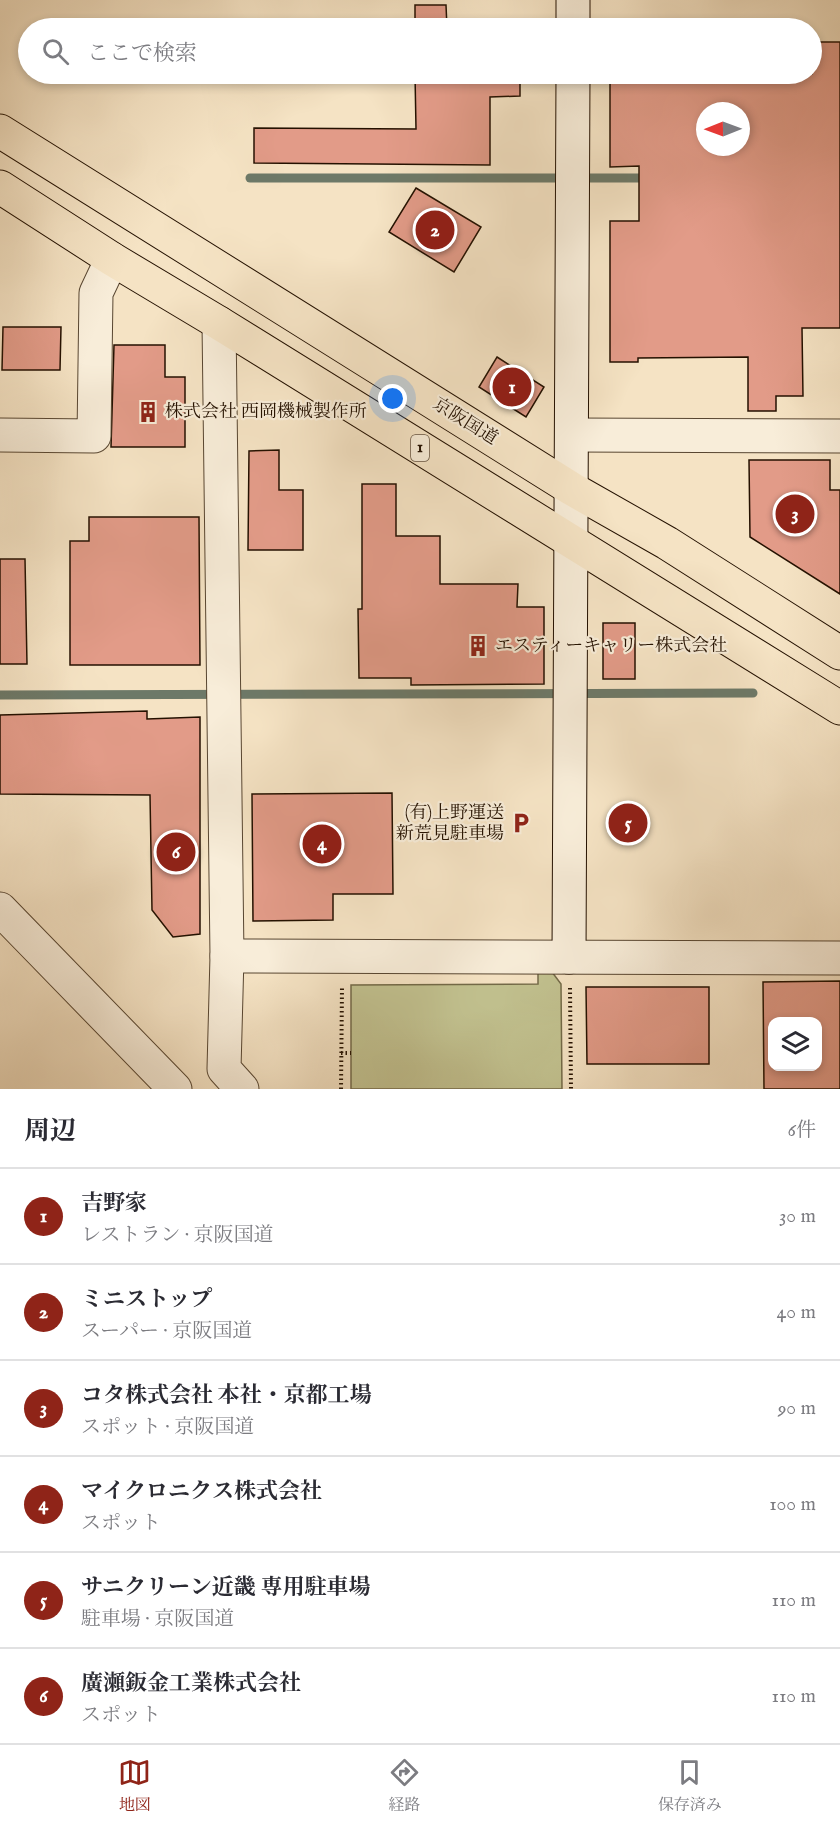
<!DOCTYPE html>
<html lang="ja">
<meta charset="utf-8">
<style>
body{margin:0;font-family:"IM FELL English","Noto Serif JP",serif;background:#f2f2f3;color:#2b2b33}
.controls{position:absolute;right:18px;bottom:18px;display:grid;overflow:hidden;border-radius:12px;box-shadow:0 3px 9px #0003}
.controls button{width:54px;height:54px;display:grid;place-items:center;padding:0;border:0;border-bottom:2px solid #e1e1e2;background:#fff;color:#2b2b33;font:30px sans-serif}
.compass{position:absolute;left:696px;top:102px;width:54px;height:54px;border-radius:50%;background:#fff;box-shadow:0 3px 9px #0003;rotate:269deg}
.you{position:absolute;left:393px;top:399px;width:21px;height:21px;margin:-15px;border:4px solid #fff;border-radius:50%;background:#1a73e8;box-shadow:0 0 0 9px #1a73e833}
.badge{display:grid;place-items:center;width:39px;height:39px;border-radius:50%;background:#8f2418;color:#fff;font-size:20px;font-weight:700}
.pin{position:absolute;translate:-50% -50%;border:3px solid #fff;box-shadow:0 2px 6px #0006}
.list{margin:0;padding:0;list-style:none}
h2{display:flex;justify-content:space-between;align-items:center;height:78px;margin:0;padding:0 24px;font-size:26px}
h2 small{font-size:20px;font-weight:400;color:#7c7c81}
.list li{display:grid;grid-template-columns:39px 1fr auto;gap:18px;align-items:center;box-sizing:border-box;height:96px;padding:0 24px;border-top:2px solid #e1e1e2}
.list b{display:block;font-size:22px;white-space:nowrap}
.list p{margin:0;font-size:20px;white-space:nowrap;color:#7c7c81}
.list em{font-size:20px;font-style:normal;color:#7c7c81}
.icon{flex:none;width:33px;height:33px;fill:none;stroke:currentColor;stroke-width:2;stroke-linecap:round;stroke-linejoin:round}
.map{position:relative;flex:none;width:840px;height:1089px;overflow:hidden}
.search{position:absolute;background:#fff;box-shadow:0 3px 9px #0003;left:18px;right:18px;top:18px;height:66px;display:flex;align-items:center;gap:15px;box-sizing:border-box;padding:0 21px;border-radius:33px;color:#7c7c81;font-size:22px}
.sheet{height:654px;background:#fff}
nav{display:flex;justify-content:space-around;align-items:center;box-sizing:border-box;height:84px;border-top:2px solid #e1e1e2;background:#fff;font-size:16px;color:#7c7c81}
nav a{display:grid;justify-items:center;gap:3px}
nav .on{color:#8f2418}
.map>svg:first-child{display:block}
.green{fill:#c2c290;stroke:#736a48;stroke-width:1.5}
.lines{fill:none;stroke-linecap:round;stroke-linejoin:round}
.stream{stroke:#6d7968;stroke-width:9}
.building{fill:#e29b88;stroke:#241100;stroke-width:1.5;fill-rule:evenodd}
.street-casing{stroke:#584631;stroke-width:35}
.secondary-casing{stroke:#241100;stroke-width:35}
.highway-casing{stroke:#241100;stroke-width:35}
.path{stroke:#241100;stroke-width:4;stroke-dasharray:1.5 3;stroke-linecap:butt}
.street{stroke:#f8edd9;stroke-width:33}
.secondary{stroke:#f8edd9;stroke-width:33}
.highway{stroke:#f5e3c4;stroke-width:33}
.labels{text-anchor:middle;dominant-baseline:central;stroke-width:4.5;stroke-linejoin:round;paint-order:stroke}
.shield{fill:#f8edd9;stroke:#645341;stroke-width:1.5}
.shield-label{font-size:16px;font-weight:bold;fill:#241100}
.poi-label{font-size:18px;fill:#241100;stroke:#f8edd9;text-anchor:start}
.street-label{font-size:18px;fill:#241100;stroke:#f8edd9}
</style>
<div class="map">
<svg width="840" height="1089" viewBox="0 0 840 1089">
<rect width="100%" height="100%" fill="#f5e3c4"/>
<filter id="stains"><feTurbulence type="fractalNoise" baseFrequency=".00333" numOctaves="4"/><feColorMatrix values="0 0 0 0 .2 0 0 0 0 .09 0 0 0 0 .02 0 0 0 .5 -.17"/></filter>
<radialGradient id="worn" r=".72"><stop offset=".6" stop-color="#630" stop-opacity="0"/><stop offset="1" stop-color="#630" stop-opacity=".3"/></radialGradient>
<polygon class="green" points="538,971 552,972 561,984 562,1089 351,1089 351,985 538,984"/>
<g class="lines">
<g class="stream">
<polyline points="250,178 649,178"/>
<polyline points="0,695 753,693"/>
</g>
</g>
<g class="building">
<polygon points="415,5 446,5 447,28 415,28"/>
<path d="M812 42H840V328H802L803 396H776V411H748V357L638 358V362H610V221H639V166L610 167V74H812ZM705 111H741V147H705Z"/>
<polygon points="415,74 520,74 520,96 490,97 490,165 254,163 254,128 416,129"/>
<polygon points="416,188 481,227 454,272 389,232"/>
<polygon points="3,327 61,327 60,370 2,370"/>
<polygon points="114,345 165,345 165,377 185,377 185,447 111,447"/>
<polygon points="497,357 544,387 526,417 479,387"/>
<polygon points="279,450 279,490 303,490 303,550 248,550 249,451"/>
<polygon points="749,460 830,460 830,490 840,490 840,594 750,537"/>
<polygon points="362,484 396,484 396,536 440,536 440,584 518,584 517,607 544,607 544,684 411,685 411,678 359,678 358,609 362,609"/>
<polygon points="89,517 199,517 200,665 70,665 70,541 89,541"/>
<polygon points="0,559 25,559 27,664 0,664"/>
<rect x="603" y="623" width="32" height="56"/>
<polygon points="147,711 147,719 200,717 200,934 173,937 152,910 150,795 0,794 0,715"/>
<polygon points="392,793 393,894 333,894 333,920 253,921 252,794"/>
<path d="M840 981V1089H764L763 982ZM772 1022H818V1066H772Z"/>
<polygon points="586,987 709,987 709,1064 587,1064"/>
</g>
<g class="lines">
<defs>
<g id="street">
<polyline points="219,323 227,956 224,1069 242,1089"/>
<polyline points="0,435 94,436 96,293 112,259"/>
<polyline points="572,435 840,436"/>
<polyline points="0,909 175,1089"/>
<polyline points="227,956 840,958"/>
</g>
<g id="secondary">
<polyline points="573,28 573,0"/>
<polyline points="569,957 573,74"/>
</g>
<g id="highway">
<polyline points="0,131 572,489 667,543 840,653"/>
<polyline points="0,187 112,259 219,323 840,708"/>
</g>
</defs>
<use href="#street" class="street-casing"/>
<use href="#secondary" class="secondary-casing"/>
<use href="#highway" class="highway-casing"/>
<g class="path">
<polyline points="570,988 571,1089"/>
<polyline points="341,1053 351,1053"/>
<polyline points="341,1089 342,987"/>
</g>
<use href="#street" class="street"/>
<use href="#secondary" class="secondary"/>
<use href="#highway" class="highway"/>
</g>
<defs>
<symbol id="building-bare" viewBox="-9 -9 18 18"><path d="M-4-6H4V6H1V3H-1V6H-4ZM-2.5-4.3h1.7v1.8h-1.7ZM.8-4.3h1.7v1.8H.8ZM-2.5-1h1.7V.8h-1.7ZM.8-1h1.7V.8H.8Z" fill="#8f2418" stroke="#f8edd9" stroke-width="2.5" paint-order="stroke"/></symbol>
<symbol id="parking-bare" viewBox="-9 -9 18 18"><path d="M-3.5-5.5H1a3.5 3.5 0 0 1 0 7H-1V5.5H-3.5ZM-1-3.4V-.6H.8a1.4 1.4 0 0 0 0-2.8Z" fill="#8f2418" stroke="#f8edd9" stroke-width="2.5" paint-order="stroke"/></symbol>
</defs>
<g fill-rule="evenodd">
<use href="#building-bare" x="133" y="397" width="30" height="30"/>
<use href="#building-bare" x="463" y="631" width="30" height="30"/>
<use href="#parking-bare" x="506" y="808" width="30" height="30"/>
</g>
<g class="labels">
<rect class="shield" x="411" y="435" width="18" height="26" rx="4.5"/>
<g class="shield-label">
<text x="420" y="448">1</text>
</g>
<g class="poi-label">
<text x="165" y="412">株式会社 西岡機械製作所</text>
<text x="495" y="646">エスティーキャリー株式会社</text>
<text x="504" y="813" text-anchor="end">(有)上野運送<tspan x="504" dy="21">新荒見駐車場</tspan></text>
</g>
<g class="street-label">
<text transform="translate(465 422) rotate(32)">京阪国道</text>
</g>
</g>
<rect width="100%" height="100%" filter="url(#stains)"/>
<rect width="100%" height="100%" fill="url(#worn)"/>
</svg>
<div class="controls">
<button><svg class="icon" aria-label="layers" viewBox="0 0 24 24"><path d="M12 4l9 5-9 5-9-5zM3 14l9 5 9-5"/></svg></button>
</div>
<svg class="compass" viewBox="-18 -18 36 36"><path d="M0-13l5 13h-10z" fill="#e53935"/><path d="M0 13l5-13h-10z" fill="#7c7c81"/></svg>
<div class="you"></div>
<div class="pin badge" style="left:512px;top:387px">1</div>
<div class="pin badge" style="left:435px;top:230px">2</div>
<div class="pin badge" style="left:795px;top:514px">3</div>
<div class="pin badge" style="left:322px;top:844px">4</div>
<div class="pin badge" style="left:628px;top:823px">5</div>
<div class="pin badge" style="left:176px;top:852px">6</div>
<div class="search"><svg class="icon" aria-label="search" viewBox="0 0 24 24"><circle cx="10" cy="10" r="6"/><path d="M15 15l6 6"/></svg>ここで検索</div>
</div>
<section class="sheet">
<h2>周辺<small>6件</small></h2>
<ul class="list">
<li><span class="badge">1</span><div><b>吉野家</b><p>レストラン · 京阪国道</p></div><em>30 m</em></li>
<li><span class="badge">2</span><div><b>ミニストップ</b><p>スーパー · 京阪国道</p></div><em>40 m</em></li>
<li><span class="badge">3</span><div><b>コタ株式会社 本社・京都工場</b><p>スポット · 京阪国道</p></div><em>90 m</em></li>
<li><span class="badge">4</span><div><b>マイクロニクス株式会社</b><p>スポット</p></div><em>100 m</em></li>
<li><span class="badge">5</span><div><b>サニクリーン近畿 専用駐車場</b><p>駐車場 · 京阪国道</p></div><em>110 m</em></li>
<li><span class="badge">6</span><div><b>廣瀬鈑金工業株式会社</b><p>スポット</p></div><em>110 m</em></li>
</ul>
</section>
<nav>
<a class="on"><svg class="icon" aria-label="map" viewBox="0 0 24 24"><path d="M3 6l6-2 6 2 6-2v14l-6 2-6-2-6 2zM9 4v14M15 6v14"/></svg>地図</a>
<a><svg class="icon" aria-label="directions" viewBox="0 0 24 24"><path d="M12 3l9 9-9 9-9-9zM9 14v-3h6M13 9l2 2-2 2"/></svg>経路</a>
<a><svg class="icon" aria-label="saved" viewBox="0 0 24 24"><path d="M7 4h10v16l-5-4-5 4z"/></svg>保存済み</a>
</nav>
